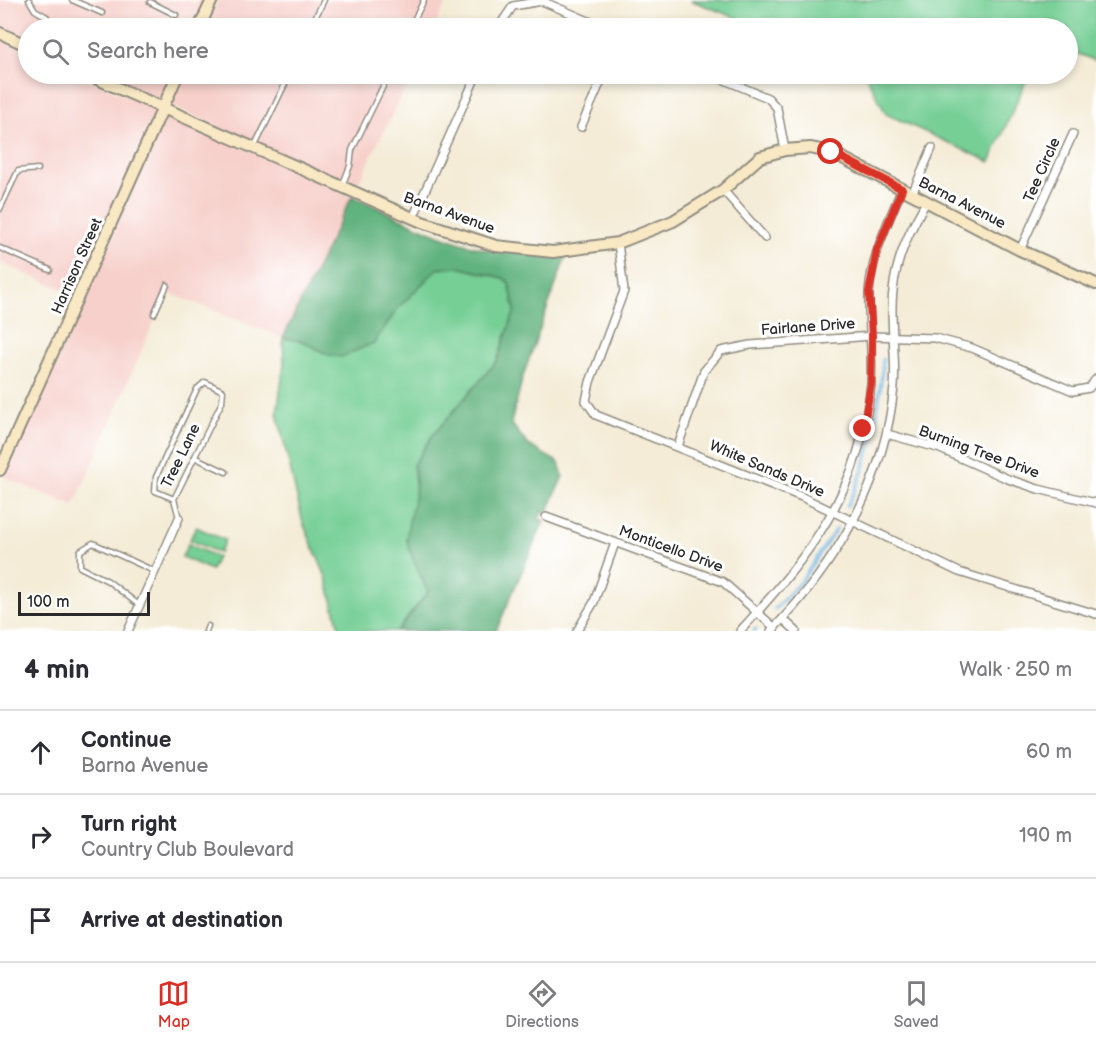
<!DOCTYPE html>
<meta charset="utf-8">
<style>
body{margin:0;font-family:"Balsamiq Sans",sans-serif;background:#f7f7f7;color:#2b2b33}
.scale{position:absolute;left:18px;bottom:15px;width:132px;box-sizing:border-box;padding-left:6px;border:3px solid #2b2b2b;border-top:0;font-size:16px;line-height:21px;white-space:nowrap;color:#2b2b2b;-webkit-text-stroke:4px #fff;paint-order:stroke}
.stop{position:absolute;width:18px;height:18px;margin:-14px;border:4px solid #d93025;border-radius:50%;background:#fff}
.stop.end{background:#d93025;border-color:#fff;box-shadow:0 2px 6px #0008}
.list{margin:0;padding:0;list-style:none}
h2{display:flex;justify-content:space-between;align-items:center;height:78px;margin:0;padding:0 24px;font-size:26px}
h2 small{font-size:20px;font-weight:400;color:#7c7c81}
.list li{display:grid;grid-template-columns:39px 1fr auto;gap:18px;align-items:center;box-sizing:border-box;height:84px;padding:0 24px;border-top:2px solid #e1e1e2}
.list b{display:block;font-size:22px;white-space:nowrap}
.list p{margin:0;font-size:20px;white-space:nowrap;color:#7c7c81}
.list em{font-size:20px;font-style:normal;color:#7c7c81}
.icon{flex:none;width:33px;height:33px;fill:none;stroke:currentColor;stroke-width:2;stroke-linecap:round;stroke-linejoin:round}
.map{position:relative;flex:none;width:1096px;height:631px;overflow:hidden}
.search{position:absolute;background:#fff;box-shadow:0 3px 9px #0003;left:18px;right:18px;top:18px;height:66px;display:flex;align-items:center;gap:15px;box-sizing:border-box;padding:0 21px;border-radius:33px;color:#7c7c81;font-size:22px}
.sheet{height:330px;background:#fff}
nav{display:flex;justify-content:space-around;align-items:center;box-sizing:border-box;height:84px;border-top:2px solid #e1e1e2;background:#fff;font-size:16px;color:#7c7c81}
nav a{display:grid;justify-items:center;gap:3px}
nav .on{color:#d93025}
.map>svg:first-child{display:block}
.built{fill:#f7d0cb}
.green{fill:#76cf95;stroke:#507d60;stroke-width:1.5}
.forest{fill:#60b27e;stroke:#466e54;stroke-width:1.5}
.lines{fill:none;stroke-linecap:round;stroke-linejoin:round}
.stream{stroke:#72b7e8;stroke-width:3}
.lane-casing{stroke:#908c81;stroke-width:7}
.street-casing{stroke:#908c81;stroke-width:10}
.secondary-casing{stroke:#908c81;stroke-width:14}
.lane{stroke:#fff;stroke-width:4}
.street{stroke:#fff;stroke-width:7}
.secondary{stroke:#f8e8c3;stroke-width:10}
.route{stroke:#d93025;stroke-width:8}
.labels{text-anchor:middle;dominant-baseline:central;stroke-width:6;stroke-linejoin:round;paint-order:stroke}
.street-label{font-size:15px;fill:#2b2b2b;stroke:#fff}
</style>
<div class="map">
<svg width="1096" height="631" viewBox="0 0 1096 631">
<rect width="100%" height="100%" fill="#fff"/>
<filter id="ink" filterUnits="userSpaceOnUse"><feTurbulence type="fractalNoise" baseFrequency=".0167" numOctaves="2"/><feDisplacementMap in="SourceGraphic" scale="12" xChannelSelector="R" yChannelSelector="G"/><feConvolveMatrix kernelMatrix="1 2 1 2 8 2 1 2 1" color-interpolation-filters="sRGB"/></filter>
<filter id="wash" filterUnits="userSpaceOnUse"><feTurbulence type="fractalNoise" baseFrequency=".008" numOctaves="4" result="noise"/><feDisplacementMap in="SourceGraphic" scale="24" xChannelSelector="R" yChannelSelector="G"/><feGaussianBlur stdDeviation="1.35" result="paint"/><feColorMatrix in="noise" values="0 0 0 0 0 0 0 0 0 0 0 0 0 0 0 0 0 1.4 0 .05"/><feComposite in="paint" operator="in"/></filter>
<g filter="url(#wash)">
<rect width="100%" height="100%" fill="#f4ecd7"/>
<g class="built">
<polygon points="0,0 186,0 195,4 197,0 206,0 193,28 28,28 28,41 0,28"/>
<polygon points="218,0 448,0 434,28 205,28"/>
<polygon points="0,38 28,51 28,74 75,74 156,109 75,295 0,262"/>
<polygon points="98,74 173,74 160,101"/>
<polygon points="184,74 412,74 356,188 169,105"/>
<polygon points="166,113 352,196 283,338 167,292 74,506 3,477 90,287"/>
</g>
<g class="green">
<polygon points="690,0 1096,0 1096,61 1068,50 1068,28 762,28"/>
<polygon points="865,74 1029,74 990,162 886,114"/>
<polygon points="458,267 503,278 509,283 515,310 497,361 433,435 413,465 416,493 407,541 428,592 397,631 340,631 326,577 303,523 277,413 284,365 283,338 302,341 329,355 374,343 398,308 437,269"/>
<polygon points="196,527 225,540 219,553 190,540"/>
<polygon points="188,544 217,557 211,570 182,557"/>
</g>
<path class="forest" d="M352 196C396 215 449 245 496 251 519 254 543 251 566 256L523 376 511 423 528 445 559 463 563 476 547 513 542 511 539 519 544 521 496 631H397L428 592C423 579 408 553 407 539 407 514 422 490 413 465L433 435 497 361 515 310 509 283 503 278 458 267 437 269 398 308 374 343 341 357 329 355 302 341 283 338Z"/>
<g class="lines">
<g class="stream">
<path d="M847 506C872 460 879 410 883 359"/>
<polyline points="775,609 802,580 836,529"/>
<polyline points="754,631 756,629"/>
</g>
</g>
</g>
<g filter="url(#ink)">
<g class="lines">
<defs>
<g id="lane">
<polyline points="29,0 35,10 47,17"/>
<polyline points="72,0 102,13"/>
<polyline points="150,2 176,15"/>
<polyline points="310,28 324,0"/>
<polyline points="410,28 424,0"/>
<polyline points="254,148 290,74"/>
<polyline points="342,186 350,166 352,150 389,74"/>
<polyline points="0,209 18,171 38,169"/>
<polyline points="0,248 50,270"/>
<polyline points="154,314 167,285"/>
<polyline points="196,458 226,472"/>
<polyline points="174,499 155,491 156,477 197,389 205,382 223,391 222,402 174,499 179,518"/>
<polyline points="139,605 108,581 80,567 80,551 93,543 154,571"/>
<polyline points="206,631 208,626"/>
</g>
<g id="street">
<polyline points="498,28 513,6 542,1 605,28"/>
<polyline points="710,74 768,98 777,108 785,150"/>
<polyline points="581,127 604,74"/>
<polyline points="723,190 765,238"/>
<polyline points="912,194 932,148"/>
<polyline points="413,218 477,74"/>
<polyline points="618,243 624,291 590,382 586,401 596,415 802,497 959,572 1096,614"/>
<polyline points="1020,250 1073,134"/>
<polyline points="887,434 938,448 1008,479 1038,489 1096,503"/>
<polyline points="678,446 704,371 721,351 750,345 872,336 935,338 972,348 1073,391 1089,388 1096,379"/>
<polyline points="546,517 723,582 775,628"/>
<polyline points="783,619 796,631"/>
<polyline points="128,631 179,518"/>
<polyline points="577,631 594,602 615,543"/>
<path d="M740 631C810 555 861 491 871 384 873 353 868 323 869 293 871 257 888 222 902 189"/>
<path d="M771 631C837 564 885 481 894 387 897 355 889 322 893 291 896 258 910 230 926 202"/>
</g>
<g id="secondary">
<polyline points="199,28 212,0"/>
<polyline points="0,33 28,46"/>
<polyline points="86,74 422,222 496,246 553,252 618,243 673,221 723,190 760,157 785,150 810,148 831,152 1020,250 1096,284"/>
<polyline points="0,470 178,74"/>
</g>
</defs>
<use href="#lane" class="lane-casing"/>
<use href="#street" class="street-casing"/>
<use href="#secondary" class="secondary-casing"/>
<use href="#lane" class="lane"/>
<use href="#street" class="street"/>
<use href="#secondary" class="secondary"/>
</g>
</g>
<g class="lines" filter="url(#ink)">
<polyline class="route" points="831,152 902,189 877,250 869,292 872,336 871,384 863,429"/>
</g>
<g class="labels">
<g class="street-label">
<text transform="translate(1042 170) rotate(-66)">Tee Circle</text>
<text transform="translate(962 203) rotate(27)">Barna Avenue</text>
<text transform="translate(449 213) rotate(20)">Barna Avenue</text>
<text transform="translate(77 266) rotate(-66)">Harrison Street</text>
<text transform="translate(808 327) rotate(-4)">Fairlane Drive</text>
<text transform="translate(979 452) rotate(20)">Burning Tree Drive</text>
<text transform="translate(181 456) rotate(-64)">Tree Lane</text>
<text transform="translate(767 469) rotate(23)">White Sands Drive</text>
<text transform="translate(671 549) rotate(20)">Monticello Drive</text>
</g>
</g>
</svg>
<div class="scale">100 m</div>
<div class="stop" style="left:831px;top:152px"></div>
<div class="stop end" style="left:863px;top:429px"></div>
<div class="search"><svg class="icon" aria-label="search" viewBox="0 0 24 24"><circle cx="10" cy="10" r="6"/><path d="M15 15l6 6"/></svg>Search here</div>
</div>
<section class="sheet">
<h2>4 min<small>Walk · 250 m</small></h2>
<ul class="list">
<li><svg class="icon" aria-label="ahead" viewBox="0 0 24 24"><path d="M12 20V5M6 11l6-6 6 6"/></svg><div><b>Continue</b><p>Barna Avenue</p></div><em>60 m</em></li>
<li><svg class="icon" aria-label="right" viewBox="0 0 24 24"><path d="M7 20v-9h11M14 6l5 5-5 5"/></svg><div><b>Turn right</b><p>Country Club Boulevard</p></div><em>190 m</em></li>
<li><svg class="icon" aria-label="arrive" viewBox="0 0 24 24"><path d="M6 21V4h12l-3 4 3 4H6"/></svg><div><b>Arrive at destination</b></div></li>
</ul>
</section>
<nav>
<a class="on"><svg class="icon" aria-label="map" viewBox="0 0 24 24"><path d="M3 6l6-2 6 2 6-2v14l-6 2-6-2-6 2zM9 4v14M15 6v14"/></svg>Map</a>
<a><svg class="icon" aria-label="directions" viewBox="0 0 24 24"><path d="M12 3l9 9-9 9-9-9zM9 14v-3h6M13 9l2 2-2 2"/></svg>Directions</a>
<a><svg class="icon" aria-label="saved" viewBox="0 0 24 24"><path d="M7 4h10v16l-5-4-5 4z"/></svg>Saved</a>
</nav>
